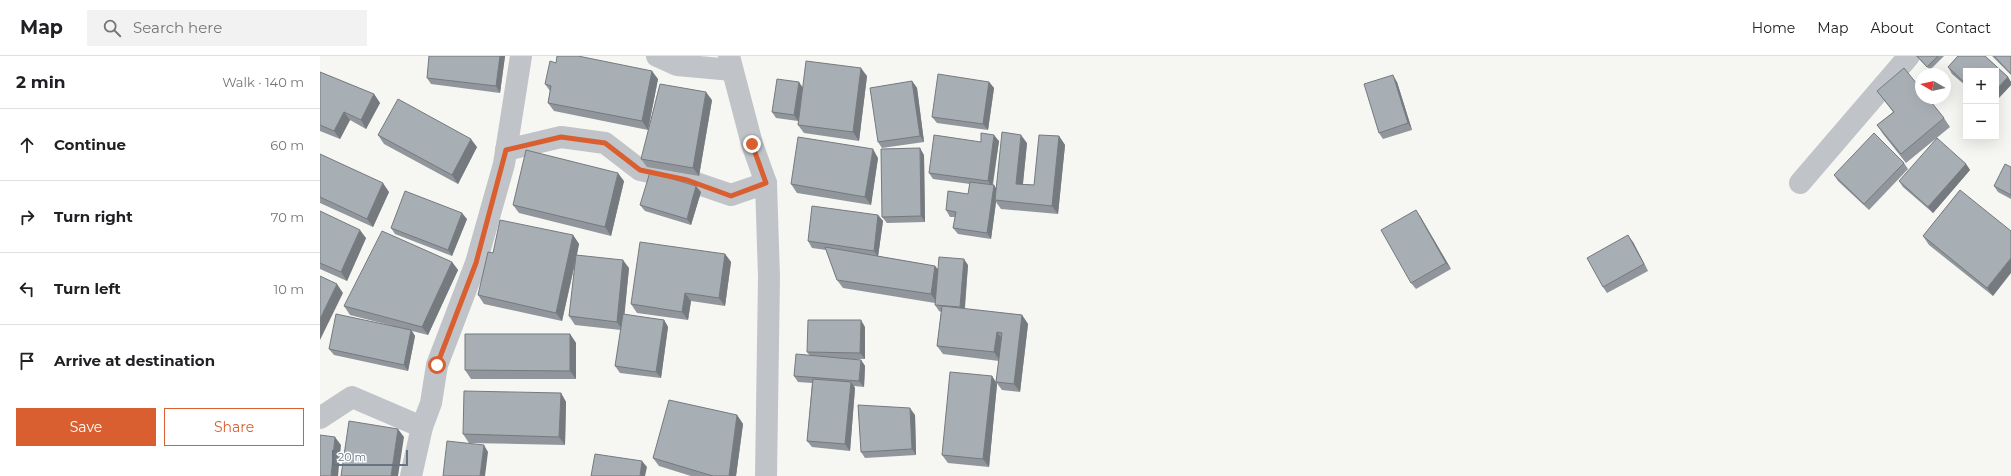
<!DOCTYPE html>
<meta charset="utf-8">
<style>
body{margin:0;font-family:Montserrat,sans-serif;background:#f2f2f2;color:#202124}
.controls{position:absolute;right:12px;top:12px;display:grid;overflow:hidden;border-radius:0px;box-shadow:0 4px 16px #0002}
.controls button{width:36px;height:36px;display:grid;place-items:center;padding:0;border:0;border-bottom:1px solid #e0e0e0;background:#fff;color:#202124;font:20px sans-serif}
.compass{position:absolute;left:1595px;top:12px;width:36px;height:36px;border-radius:50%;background:#fff;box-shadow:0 4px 16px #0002;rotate:279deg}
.scale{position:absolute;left:12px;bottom:10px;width:76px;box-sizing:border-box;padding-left:4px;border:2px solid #677583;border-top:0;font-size:11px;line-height:14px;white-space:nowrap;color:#677583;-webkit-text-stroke:3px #fff;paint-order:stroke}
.stop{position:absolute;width:12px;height:12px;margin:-9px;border:3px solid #d95f30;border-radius:50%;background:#fff}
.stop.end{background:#d95f30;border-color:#fff;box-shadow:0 1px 4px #0008}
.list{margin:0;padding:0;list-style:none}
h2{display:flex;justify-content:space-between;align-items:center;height:52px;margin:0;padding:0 16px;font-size:17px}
h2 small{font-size:13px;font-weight:400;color:#757577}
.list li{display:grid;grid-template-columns:26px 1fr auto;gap:12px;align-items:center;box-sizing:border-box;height:72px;padding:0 16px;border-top:1px solid #e0e0e0}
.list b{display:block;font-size:15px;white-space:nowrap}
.list em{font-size:13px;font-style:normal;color:#757577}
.actions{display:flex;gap:8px;padding:12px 16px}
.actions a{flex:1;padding:9px 0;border:1px solid #d95f30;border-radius:0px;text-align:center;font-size:14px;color:#d95f30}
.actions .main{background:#d95f30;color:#fff}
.icon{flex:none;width:22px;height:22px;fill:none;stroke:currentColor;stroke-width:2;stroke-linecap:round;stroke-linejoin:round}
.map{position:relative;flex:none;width:1691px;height:420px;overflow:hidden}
header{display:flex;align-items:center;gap:24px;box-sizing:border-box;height:56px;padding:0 20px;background:#fff;border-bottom:1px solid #e0e0e0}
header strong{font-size:19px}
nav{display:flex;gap:22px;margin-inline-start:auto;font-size:14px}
.search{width:280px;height:36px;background:#f2f2f2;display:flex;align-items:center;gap:10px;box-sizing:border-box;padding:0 14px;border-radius:0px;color:#757577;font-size:15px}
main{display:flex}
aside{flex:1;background:#fff}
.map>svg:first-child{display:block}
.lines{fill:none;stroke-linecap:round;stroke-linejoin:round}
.street{stroke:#c0c3c7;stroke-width:22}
.wall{fill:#90969b}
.shaded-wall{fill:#757a7e}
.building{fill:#a7aeb4;stroke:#757a7e}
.route{stroke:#d95f30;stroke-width:5}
</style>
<header>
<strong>Map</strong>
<div class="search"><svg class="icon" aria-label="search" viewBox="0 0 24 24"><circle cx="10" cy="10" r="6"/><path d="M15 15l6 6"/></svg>Search here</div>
<nav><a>Home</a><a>Map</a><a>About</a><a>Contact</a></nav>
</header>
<main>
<aside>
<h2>2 min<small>Walk · 140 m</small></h2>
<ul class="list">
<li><svg class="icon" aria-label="ahead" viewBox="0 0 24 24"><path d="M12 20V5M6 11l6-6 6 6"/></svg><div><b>Continue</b></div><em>60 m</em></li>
<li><svg class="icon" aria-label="right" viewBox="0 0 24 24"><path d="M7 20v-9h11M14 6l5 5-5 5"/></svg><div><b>Turn right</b></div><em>70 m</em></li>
<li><svg class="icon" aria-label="left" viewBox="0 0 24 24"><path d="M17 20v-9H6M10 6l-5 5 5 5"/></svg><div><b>Turn left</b></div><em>10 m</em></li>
<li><svg class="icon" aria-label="arrive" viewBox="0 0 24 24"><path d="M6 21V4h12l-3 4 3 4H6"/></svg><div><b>Arrive at destination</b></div></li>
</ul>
<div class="actions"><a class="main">Save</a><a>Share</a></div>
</aside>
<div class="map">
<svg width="1691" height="420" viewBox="0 0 1691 420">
<rect width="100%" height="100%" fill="#f6f6f3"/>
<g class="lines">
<g class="street">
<polyline points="337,0 357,9 412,14"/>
<polyline points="409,0 432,88 446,127 449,221 446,420"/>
<polyline points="186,94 241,81 285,87 320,114 367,124 411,139 446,127"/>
<polyline points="1480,127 1589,0"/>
<polyline points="0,362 32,341 102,371"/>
<polyline points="91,420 102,371 111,347 117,309 156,207 184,108 201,0"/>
</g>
</g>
<g class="wall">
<polygon points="109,0 185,0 180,37 111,28 107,22"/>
<polygon points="1596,0 1624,0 1610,14"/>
<polygon points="1638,0 1665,0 1688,21 1691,26 1691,29 1676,45 1676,15 1646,15 1646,30 1632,18 1628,11"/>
<polygon points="1672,0 1691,0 1691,19"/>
<polygon points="236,7 338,23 328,74 234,55 228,47 230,35 225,28"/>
<polygon points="0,16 54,38 60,47 46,73 30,64 20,83 0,75"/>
<polygon points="547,20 539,85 484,77 478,69 478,65 456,62 452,56 483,31"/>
<polygon points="592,25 597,32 604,86 562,92 558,86"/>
<polygon points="669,26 674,32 668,74 617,67 612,61"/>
<polygon points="1077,26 1092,74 1063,83 1059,77"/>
<polygon points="1557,35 1624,62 1630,71 1586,107 1563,78 1557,69 1573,56"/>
<polygon points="392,44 379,120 327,111 321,103"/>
<polygon points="58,79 157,91 138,128 64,88"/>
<polygon points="739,80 745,89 738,158 681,153 676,146 671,183 638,178 633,172 635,161 630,161 626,154 648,138 650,128 613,123 609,117 661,86 679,85 673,129 674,129 676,133 707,87 703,128 714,129"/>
<polygon points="0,98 69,136 53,171 0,147"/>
<polygon points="604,99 605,166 567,167 562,161"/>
<polygon points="558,102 551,149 477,137 471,128"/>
<polygon points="1584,107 1588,113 1549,154 1518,125 1514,119"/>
<polygon points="1646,108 1650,114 1613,157 1583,131 1579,125"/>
<polygon points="1691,111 1691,143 1678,136 1674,130"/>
<polygon points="304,125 291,180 199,157 193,149"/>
<polygon points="1640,134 1673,240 1609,189 1603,180"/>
<polygon points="381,136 371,169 325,155 320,149"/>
<polygon points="0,155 46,182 27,225 0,213"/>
<polygon points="558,159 563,165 558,200 615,210 618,213 648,209 645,253 702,259 708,268 700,336 682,334 676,326 679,305 623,298 617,290 621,256 619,255 615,249 615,247 523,232 517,224 506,194 492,192 488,185"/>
<polygon points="1100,160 1131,213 1096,233 1091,227"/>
<polygon points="147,163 132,200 75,178 71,172"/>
<polygon points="253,179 259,188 257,199 309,212 304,259 344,264 348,271 341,322 300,317 295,310 301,274 255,269 249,260 255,208 242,265 164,248 158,239 173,197"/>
<polygon points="1313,186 1328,215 1287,237 1283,231"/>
<polygon points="405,198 411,206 405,250 371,245 368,264 317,257 311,248"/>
<polygon points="132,206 138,214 108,279 92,275 95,280 88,315 14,299 9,293 73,270 30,259 24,250"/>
<polygon points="545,271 545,303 531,303 541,304 545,310 544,331 534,330 535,332 530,395 492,391 487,385 492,327 478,326 474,320 490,300 487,296"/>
<polygon points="250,278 256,287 256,323 151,323 145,314"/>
<polygon points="672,320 677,328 669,411 628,407 622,399"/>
<polygon points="241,337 246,346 245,389 149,387 143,378"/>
<polygon points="417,359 423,368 416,420 371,420 339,410 333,402"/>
<polygon points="595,359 596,399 545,402 541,396"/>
</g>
<g class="shaded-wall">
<polygon points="180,0 185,0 180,37 176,30"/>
<polygon points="541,12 547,20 539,85 533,76"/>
<polygon points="332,15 338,23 328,74 322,65"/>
<polygon points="1073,19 1077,26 1092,74 1088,67"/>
<polygon points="1688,21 1691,26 1691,29 1676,45 1676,34"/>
<polygon points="592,25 597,32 604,86 600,80"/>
<polygon points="479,26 483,32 478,65 474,59"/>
<polygon points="669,26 674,32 668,74 663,68"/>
<polygon points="386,36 392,44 379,120 373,112"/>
<polygon points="54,38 60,47 46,73 41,64"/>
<polygon points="24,56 30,64 20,83 14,75"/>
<polygon points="674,79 679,85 672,131 668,125"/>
<polygon points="701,79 707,87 702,136 696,128"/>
<polygon points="739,80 745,89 738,158 732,150"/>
<polygon points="151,83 157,91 138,128 132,119"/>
<polygon points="600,92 604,99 605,166 601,160"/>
<polygon points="553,93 558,102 551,149 545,141"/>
<polygon points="1646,108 1650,114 1613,157 1608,151"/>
<polygon points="298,117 304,125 291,180 285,171"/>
<polygon points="63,127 69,136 53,171 47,163"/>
<polygon points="674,129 678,135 675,144 676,146 671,183 667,177"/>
<polygon points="376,130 381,136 371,169 367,163"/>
<polygon points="1096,154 1100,160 1131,213 1126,207"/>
<polygon points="142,157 147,163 132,200 128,194"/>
<polygon points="558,159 563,165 558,201 554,195"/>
<polygon points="40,174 46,182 27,225 21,216"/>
<polygon points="253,179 259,188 242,265 236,257"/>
<polygon points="1308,179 1313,186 1328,215 1324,208"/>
<polygon points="405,198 411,206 405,250 399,242"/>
<polygon points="1691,202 1691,217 1673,240 1667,232"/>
<polygon points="644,203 648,209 644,258 640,251"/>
<polygon points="303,204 309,212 303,274 297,266"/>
<polygon points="132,206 138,214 108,279 102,271"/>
<polygon points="615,210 621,218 617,247 611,238"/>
<polygon points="17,228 23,237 0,284 0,263"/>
<polygon points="365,237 371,245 368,264 362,256"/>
<polygon points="702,259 708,268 700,336 694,328"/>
<polygon points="344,264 348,271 341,322 336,316"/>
<polygon points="541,264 545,271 545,303 540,297"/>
<polygon points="91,274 95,280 88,315 84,309"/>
<polygon points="677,276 683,284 680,305 674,296"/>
<polygon points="250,278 256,287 256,323 250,315"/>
<polygon points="541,304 545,310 544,331 539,325"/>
<polygon points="672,320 677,328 669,411 663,403"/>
<polygon points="531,326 535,332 530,395 525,388"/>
<polygon points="241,337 246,346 245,389 239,381"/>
<polygon points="590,352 595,359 596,399 592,393"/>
<polygon points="417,359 423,368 416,420 409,420"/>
<polygon points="78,373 84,381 78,420 71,420"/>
<polygon points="15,381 21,389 18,420 11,420"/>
<polygon points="164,389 168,396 165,420 160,420"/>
<polygon points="322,405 327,411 325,420 320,420"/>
</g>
<g class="building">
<polygon points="109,0 180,0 176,30 107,22"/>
<polygon points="237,0 258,0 332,15 322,65 228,47 231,30 225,28 230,5 236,7"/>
<polygon points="1597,0 1618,0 1607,11"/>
<polygon points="1638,0 1665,0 1688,21 1676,34 1676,15 1646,15 1646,28 1628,11"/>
<polygon points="1674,0 1691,0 1691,18"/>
<polygon points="486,5 541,12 533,76 478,69"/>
<polygon points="1584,12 1601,33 1601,42 1608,42 1624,62 1581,98 1557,69 1574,56 1557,35"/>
<polygon points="0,16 54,38 41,64 24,56 14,75 0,69"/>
<polygon points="618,18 669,26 663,68 612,61"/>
<polygon points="1073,19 1088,67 1059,77 1044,28"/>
<polygon points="457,23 479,26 474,59 452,56"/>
<polygon points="592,25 600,80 558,86 550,32"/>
<polygon points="340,28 386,36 373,112 321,103"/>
<polygon points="78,43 151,83 132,119 58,79"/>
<polygon points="682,76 701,79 696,128 714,129 719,79 739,80 732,150 675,144"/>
<polygon points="661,77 674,79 668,125 609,117 614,79 661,86"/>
<polygon points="1554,77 1584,107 1544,148 1514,119"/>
<polygon points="478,81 553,93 545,141 471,128"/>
<polygon points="1617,82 1646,108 1608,151 1579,125"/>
<polygon points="600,92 601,160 562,161 561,93"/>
<polygon points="206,94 298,117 285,171 193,149"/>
<polygon points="0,98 63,127 47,163 0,141"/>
<polygon points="1685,108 1691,111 1691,139 1674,130"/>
<polygon points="330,116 376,130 367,163 320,149"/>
<polygon points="650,126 674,129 667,177 633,172 636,156 626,154 628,135 648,138"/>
<polygon points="1640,134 1691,175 1691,202 1667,232 1603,180"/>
<polygon points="85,135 142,157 128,194 71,172"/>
<polygon points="492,150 558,159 554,195 488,185"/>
<polygon points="1096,154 1126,207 1091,227 1061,174"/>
<polygon points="0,155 40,174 21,216 0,207"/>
<polygon points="180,164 253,179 236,257 158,239 168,196 173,197"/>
<polygon points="62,175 132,206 102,271 24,250"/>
<polygon points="1308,179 1324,208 1283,231 1267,202"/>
<polygon points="320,186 405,198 399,242 365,237 362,256 311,248"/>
<polygon points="505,191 615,210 611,238 517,224"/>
<polygon points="256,199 303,204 297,266 249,260"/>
<polygon points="619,201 644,203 640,251 615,249"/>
<polygon points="0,220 17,228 0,263"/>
<polygon points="622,250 702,259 694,328 676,326 682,277 677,276 674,296 617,290"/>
<polygon points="16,258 91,274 84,309 9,293"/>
<polygon points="303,258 344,264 336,316 295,310"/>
<polygon points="488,264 541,264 540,297 487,296"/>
<polygon points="145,278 250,278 250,315 145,314"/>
<polygon points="476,298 541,304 539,325 474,320"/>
<polygon points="630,316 672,320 663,403 622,399"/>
<polygon points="493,323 531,326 525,388 487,385"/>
<polygon points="144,335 241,337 239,381 143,378"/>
<polygon points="349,344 417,359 409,420 393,420 333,402"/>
<polygon points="538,349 590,352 592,393 541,396"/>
<polygon points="29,365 78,373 71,420 21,420"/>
<polygon points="0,379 15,381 11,420 0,420"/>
<polygon points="127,385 164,389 160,420 123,420"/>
<polygon points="275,398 322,405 320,420 271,420"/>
</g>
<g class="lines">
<polyline class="route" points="117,309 156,207 186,94 241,81 285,87 320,114 367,124 411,140 446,127 432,88"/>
</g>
</svg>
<div class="controls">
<button>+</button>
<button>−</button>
</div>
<svg class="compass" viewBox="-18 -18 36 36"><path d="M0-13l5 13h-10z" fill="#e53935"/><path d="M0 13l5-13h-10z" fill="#757577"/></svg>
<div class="scale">20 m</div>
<div class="stop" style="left:117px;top:309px"></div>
<div class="stop end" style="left:432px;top:88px"></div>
</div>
</main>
